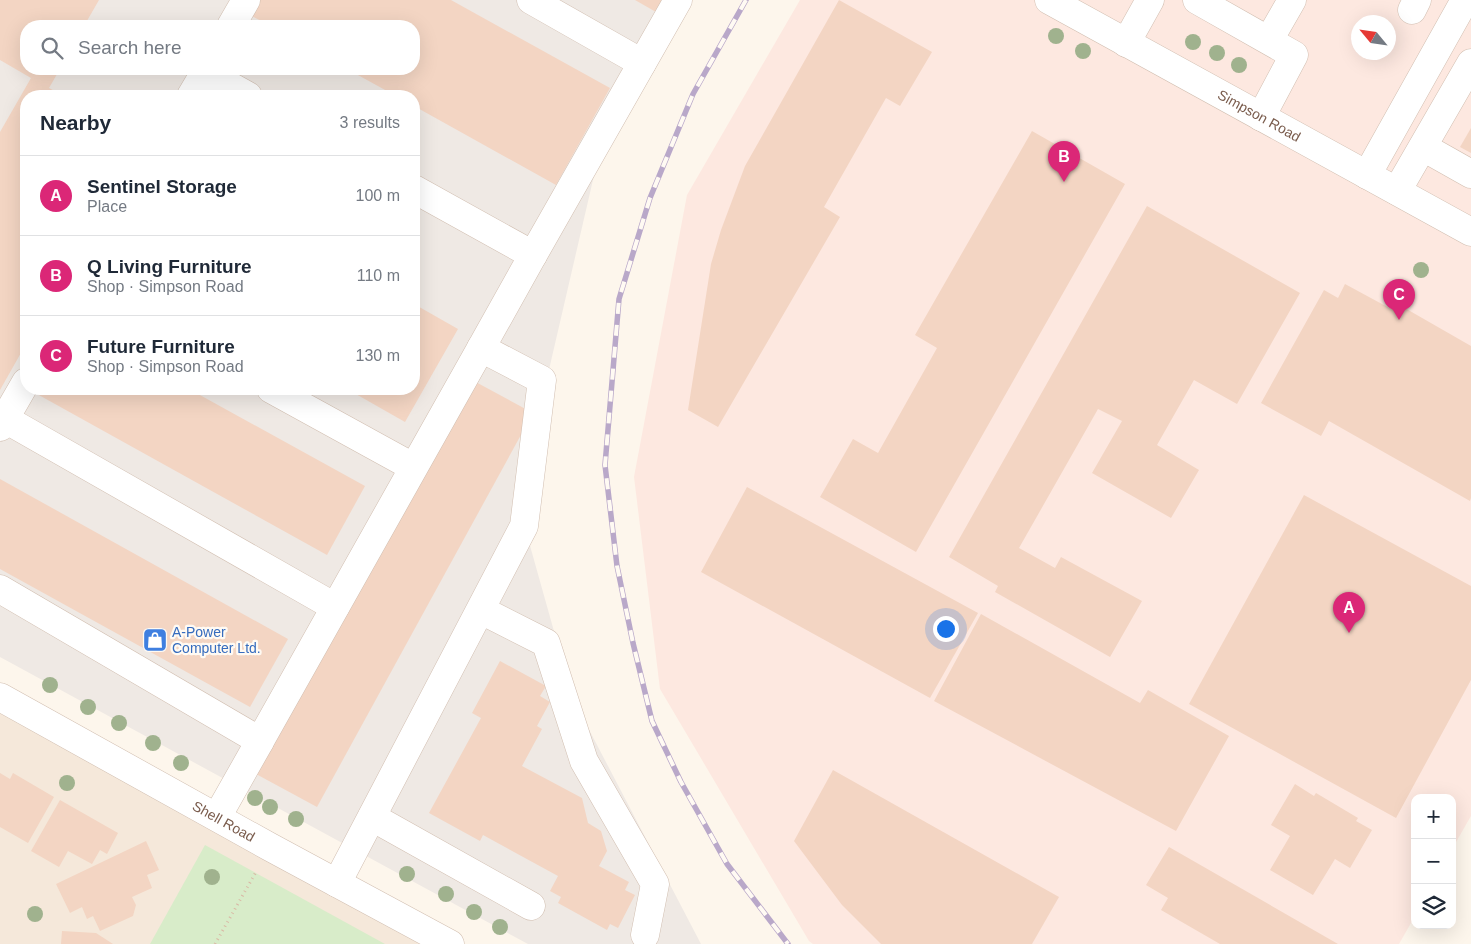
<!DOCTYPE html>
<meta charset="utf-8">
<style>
body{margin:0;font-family:Helvetica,sans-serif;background:#f2f2f3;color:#1f2937}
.controls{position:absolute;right:15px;bottom:15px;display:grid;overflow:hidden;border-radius:10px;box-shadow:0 5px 20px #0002}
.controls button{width:45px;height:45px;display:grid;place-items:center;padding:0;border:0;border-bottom:1px solid #e0e1e3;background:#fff;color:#1f2937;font:25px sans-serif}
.compass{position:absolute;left:1351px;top:15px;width:45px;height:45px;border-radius:50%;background:#fff;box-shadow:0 5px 20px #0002;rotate:299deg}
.you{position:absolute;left:945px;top:628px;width:18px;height:18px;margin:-12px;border:4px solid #fff;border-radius:50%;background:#1a73e8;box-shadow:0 0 0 8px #1a73e833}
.badge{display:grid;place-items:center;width:32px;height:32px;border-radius:50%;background:#db2777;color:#fff;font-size:16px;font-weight:700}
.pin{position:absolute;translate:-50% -41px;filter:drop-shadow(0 1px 2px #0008)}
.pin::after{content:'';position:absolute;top:26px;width:18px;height:15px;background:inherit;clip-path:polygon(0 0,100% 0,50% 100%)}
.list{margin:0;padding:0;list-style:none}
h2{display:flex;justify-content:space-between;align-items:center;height:65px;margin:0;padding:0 20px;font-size:21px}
h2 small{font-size:16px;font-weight:400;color:#747a83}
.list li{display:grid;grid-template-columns:32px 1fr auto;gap:15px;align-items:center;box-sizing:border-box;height:80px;padding:0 20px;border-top:1px solid #e0e1e3}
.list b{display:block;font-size:19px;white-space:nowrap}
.list p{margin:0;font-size:16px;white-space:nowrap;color:#747a83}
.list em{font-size:16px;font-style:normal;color:#747a83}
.icon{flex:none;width:28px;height:28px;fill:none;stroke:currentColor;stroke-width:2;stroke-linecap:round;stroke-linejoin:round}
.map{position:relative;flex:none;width:1471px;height:944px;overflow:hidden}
.search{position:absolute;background:#fff;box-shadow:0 5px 20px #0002;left:20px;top:20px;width:400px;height:55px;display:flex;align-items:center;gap:12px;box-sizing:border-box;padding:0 18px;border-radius:20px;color:#747a83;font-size:19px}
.panel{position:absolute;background:#fff;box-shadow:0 5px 20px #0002;left:20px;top:90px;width:400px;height:305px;border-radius:20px}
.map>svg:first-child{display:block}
.residential{fill:#f5e8da}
.commercial{fill:#fde8e0;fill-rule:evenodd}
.industrial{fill:#efe9e4;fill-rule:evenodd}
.green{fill:#d8ecc9}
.building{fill:#f3d5c3}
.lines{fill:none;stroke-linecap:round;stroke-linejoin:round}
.minor-casing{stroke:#d1beb0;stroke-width:29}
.path{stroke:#d9b8a5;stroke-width:3;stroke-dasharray:1 4;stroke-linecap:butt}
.minor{stroke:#fff;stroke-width:28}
.rail-casing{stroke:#b9a8c9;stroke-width:5.5}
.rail{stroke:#fffaf3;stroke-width:4;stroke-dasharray:11;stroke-linecap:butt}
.tree{fill:#a0b28e}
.labels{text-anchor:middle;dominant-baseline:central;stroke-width:4.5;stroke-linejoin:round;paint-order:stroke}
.street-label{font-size:14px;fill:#7a5c4d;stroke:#fffaf3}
.shop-label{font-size:14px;fill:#366cbe;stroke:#fffaf3;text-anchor:start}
</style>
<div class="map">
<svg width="1471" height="944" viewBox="0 0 1471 944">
<rect width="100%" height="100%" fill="#fdf6ec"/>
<polygon class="residential" points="0,697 450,944 0,944"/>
<path class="commercial" d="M800 0H1471V816L1452 849V798H1415V916L1399 944H813L809 941 660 689 634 477 687 195ZM1358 22H1388V52H1358Z"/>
<path class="industrial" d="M0 0H688L599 154 548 374 527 535 573 699 701 944H528L0 657ZM26 26H414V69H26ZM26 96H414V389H26Z"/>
<polygon class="green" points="205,845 385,944 150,944"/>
<g class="building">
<polygon points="0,0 99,0 84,26 26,26 26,69 60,69 49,88 64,96 26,96 26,344 0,390 0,132 31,78 0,60"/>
<polygon points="256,0 451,0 610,88 556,185 414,106 414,96 396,96 347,69 414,69 414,26 271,26 248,14"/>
<polygon points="635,0 662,0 656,12"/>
<polygon points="839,0 932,52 900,106 886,98 824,207 840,217 718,427 688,410 711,264 721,230 745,166"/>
<polygon points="1471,128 1471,153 1460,147"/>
<polygon points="1032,131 1125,184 916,552 820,497 853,439 878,453 937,348 915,335"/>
<polygon points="1147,206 1300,293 1237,404 1194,380 1157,445 1199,470 1171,518 1092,473 1122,421 1098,409 1019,548 1055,568 1061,557 1142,601 1110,657 995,592 998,586 949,557"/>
<polygon points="1345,284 1393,310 1396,303 1471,346 1471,498 1470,501 1329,421 1321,436 1261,403 1324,290 1338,298"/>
<polygon points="414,304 458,329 405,422 347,389 414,389"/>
<polygon points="472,380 533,413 317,807 256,774"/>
<polygon points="28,389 189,389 365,486 327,555"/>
<polygon points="0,479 288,639 250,707 0,569"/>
<polygon points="747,487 978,613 930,698 701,572"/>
<polygon points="1304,495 1471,586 1471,680 1396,818 1189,704"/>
<polygon points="981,614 1140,703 1148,690 1229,736 1176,831 934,701"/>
<polygon points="500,661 546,686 540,696 550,702 537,726 542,729 522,766 582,798 588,823 601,831 607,851 599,866 629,882 625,890 635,895 618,928 610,924 607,930 558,903 561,897 550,891 558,876 483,835 480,841 429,813 481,718 472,713"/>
<polygon points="833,770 1059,897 1032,944 881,944 842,905 794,841"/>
<polygon points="0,773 10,779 13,773 54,797 28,843 0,827"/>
<polygon points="1295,784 1314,796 1316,793 1358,818 1356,821 1372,830 1350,868 1335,859 1313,895 1270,870 1290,836 1271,825"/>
<polygon points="60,800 118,833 107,854 100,850 92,864 68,851 59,867 31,851"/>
<polygon points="146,841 159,870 147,875 152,888 132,897 136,905 133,916 100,931 93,916 87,919 82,907 70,913 56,884"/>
<polygon points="1169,847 1338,944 1220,944 1161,910 1168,898 1146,885"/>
<polygon points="62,931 96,933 113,944 61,944"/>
</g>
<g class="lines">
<defs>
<g id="minor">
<polyline points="531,0 642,63"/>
<path id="s1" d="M1049 0 1471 232"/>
<polyline points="1197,0 1294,55 1261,117"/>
<polyline points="1412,10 1417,0"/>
<polyline points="231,26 246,0"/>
<polyline points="1269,40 1292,0"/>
<polyline points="1126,43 1150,0"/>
<polyline points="205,72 248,96"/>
<polyline points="191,96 207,69"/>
<polyline points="1423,147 1471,174"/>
<polyline points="1367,175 1465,0"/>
<polyline points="414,189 533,255 678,0"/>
<polyline points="1397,191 1471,63"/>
<polyline points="481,348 533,255"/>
<polyline points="271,389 413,467"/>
<polyline points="5,419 335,607"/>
<polyline points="0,427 26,382"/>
<polyline points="0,589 260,741 481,348 542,380 524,526 337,883"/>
<polyline points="481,610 546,643 584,761 655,884 645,935"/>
<path id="s2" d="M0 697 270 847 450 944"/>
<polyline points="217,817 260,741"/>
<polyline points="372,817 531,906"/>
</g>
</defs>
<use href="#minor" class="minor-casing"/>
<polyline class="path" points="215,944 256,872"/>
<use href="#minor" class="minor"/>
<defs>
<polyline id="rail" points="746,0 693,94 650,198 619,299 605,465 617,566 633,643 652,721 681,782 727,864 788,944"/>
</defs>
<use href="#rail" class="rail-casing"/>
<use href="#rail" class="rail"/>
</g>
<g class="tree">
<circle cx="1056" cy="36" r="8"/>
<circle cx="1193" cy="42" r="8"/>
<circle cx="1083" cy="51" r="8"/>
<circle cx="1217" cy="53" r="8"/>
<circle cx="1239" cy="65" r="8"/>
<circle cx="1421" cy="270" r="8"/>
<circle cx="50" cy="685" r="8"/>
<circle cx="88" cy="707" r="8"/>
<circle cx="119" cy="723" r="8"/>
<circle cx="153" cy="743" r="8"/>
<circle cx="181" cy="763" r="8"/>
<circle cx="67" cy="783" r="8"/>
<circle cx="255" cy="798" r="8"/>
<circle cx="270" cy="807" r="8"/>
<circle cx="296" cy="819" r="8"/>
<circle cx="407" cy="874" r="8"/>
<circle cx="212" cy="877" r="8"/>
<circle cx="446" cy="894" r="8"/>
<circle cx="474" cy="912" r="8"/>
<circle cx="35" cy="914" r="8"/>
<circle cx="500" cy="927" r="8"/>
</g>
<defs>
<symbol id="shop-square" viewBox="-11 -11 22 22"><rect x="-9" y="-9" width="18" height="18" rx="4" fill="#3f7fe0" stroke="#fffaf3"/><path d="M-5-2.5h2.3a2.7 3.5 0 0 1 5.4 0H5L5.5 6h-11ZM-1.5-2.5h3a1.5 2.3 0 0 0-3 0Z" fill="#fff"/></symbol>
</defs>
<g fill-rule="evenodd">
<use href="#shop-square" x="141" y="626" width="28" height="28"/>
</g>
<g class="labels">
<g class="street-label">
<text stroke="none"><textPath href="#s1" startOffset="240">Simpson Road</textPath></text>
<text stroke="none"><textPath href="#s2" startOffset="256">Shell Road</textPath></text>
</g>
<g class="shop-label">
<text x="172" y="632">A-Power<tspan x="172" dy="16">Computer Ltd.</tspan></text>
</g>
</g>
</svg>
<div class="controls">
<button>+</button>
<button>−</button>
<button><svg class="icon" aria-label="layers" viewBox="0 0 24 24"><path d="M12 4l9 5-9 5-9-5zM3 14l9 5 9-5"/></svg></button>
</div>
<svg class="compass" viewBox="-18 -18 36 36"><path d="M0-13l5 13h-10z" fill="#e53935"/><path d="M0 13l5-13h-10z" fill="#747a83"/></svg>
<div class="you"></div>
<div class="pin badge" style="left:1349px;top:633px">A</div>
<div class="pin badge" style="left:1064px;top:182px">B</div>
<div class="pin badge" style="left:1399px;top:320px">C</div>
<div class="search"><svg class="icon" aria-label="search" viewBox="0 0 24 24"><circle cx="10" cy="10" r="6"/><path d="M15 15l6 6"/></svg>Search here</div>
<section class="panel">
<h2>Nearby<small>3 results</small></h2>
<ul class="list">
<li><span class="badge">A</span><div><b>Sentinel Storage</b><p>Place</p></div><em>100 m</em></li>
<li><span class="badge">B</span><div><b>Q Living Furniture</b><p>Shop · Simpson Road</p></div><em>110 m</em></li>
<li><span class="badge">C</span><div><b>Future Furniture</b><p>Shop · Simpson Road</p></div><em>130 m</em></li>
</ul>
</section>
</div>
